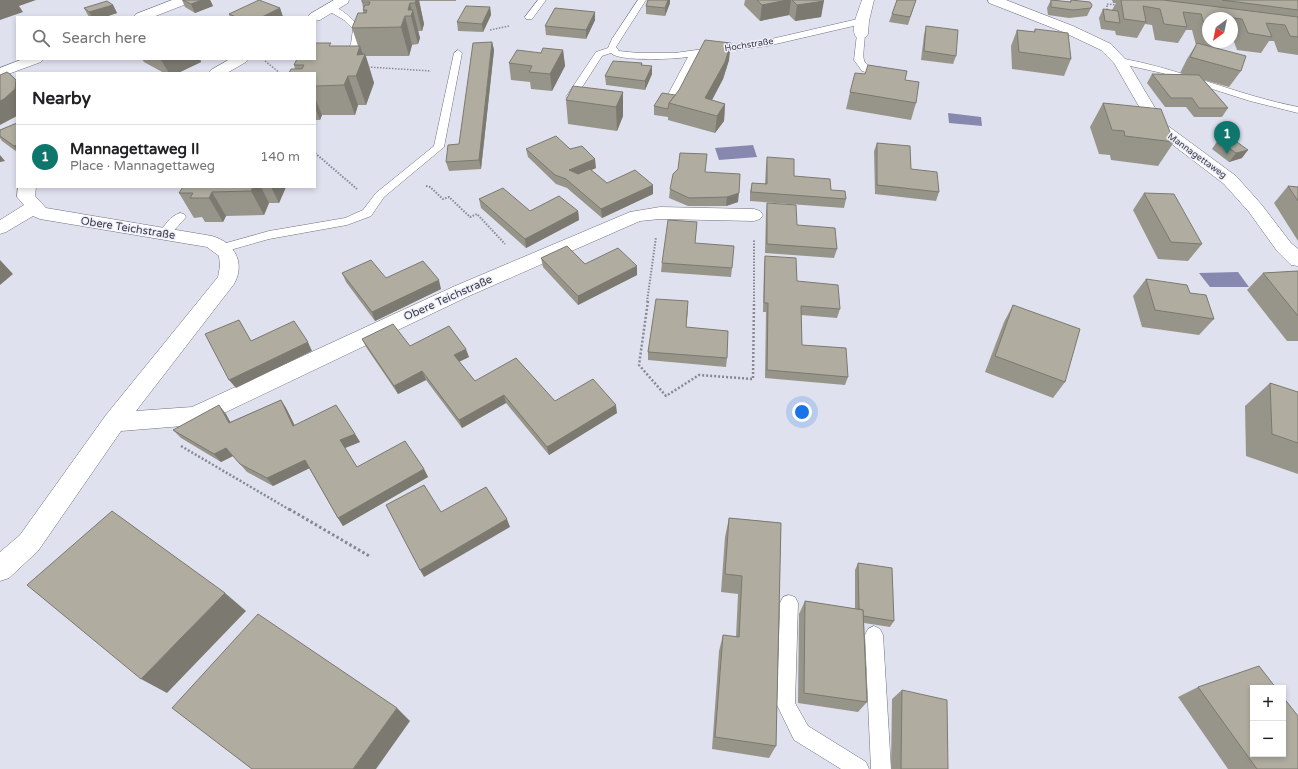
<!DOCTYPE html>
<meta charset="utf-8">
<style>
body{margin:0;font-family:"Varela Round",sans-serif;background:#f2f2f2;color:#202124}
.controls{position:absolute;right:12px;bottom:12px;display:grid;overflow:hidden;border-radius:0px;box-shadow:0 2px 6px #0003}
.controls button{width:36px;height:36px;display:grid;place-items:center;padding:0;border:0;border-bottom:1px solid #e0e0e0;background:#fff;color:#202124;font:20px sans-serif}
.compass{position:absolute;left:1202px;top:12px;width:36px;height:36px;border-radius:50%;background:#fff;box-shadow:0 2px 6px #0003;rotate:213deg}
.you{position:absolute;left:802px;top:412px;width:14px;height:14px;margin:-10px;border:3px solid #fff;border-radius:50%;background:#1a73e8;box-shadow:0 0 0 6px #1a73e833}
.badge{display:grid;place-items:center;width:26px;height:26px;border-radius:50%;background:#0f766e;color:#fff;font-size:13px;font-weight:700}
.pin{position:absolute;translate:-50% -33px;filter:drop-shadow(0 1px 2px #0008)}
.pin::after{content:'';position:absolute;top:21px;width:14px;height:12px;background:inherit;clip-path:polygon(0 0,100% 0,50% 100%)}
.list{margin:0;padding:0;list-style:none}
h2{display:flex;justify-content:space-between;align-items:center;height:52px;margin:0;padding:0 16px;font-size:17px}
h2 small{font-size:13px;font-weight:400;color:#757577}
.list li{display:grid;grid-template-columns:26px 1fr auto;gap:12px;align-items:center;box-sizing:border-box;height:64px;padding:0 16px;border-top:1px solid #e0e0e0}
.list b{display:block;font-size:15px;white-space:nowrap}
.list p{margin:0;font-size:13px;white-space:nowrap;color:#757577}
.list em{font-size:13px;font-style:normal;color:#757577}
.icon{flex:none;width:22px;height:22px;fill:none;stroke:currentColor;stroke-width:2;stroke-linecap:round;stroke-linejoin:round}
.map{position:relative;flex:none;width:1298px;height:769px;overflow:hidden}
.search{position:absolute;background:#fff;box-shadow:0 2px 6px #0003;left:16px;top:16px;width:300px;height:44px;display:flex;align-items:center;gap:10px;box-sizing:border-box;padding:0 14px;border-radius:0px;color:#757577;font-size:15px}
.panel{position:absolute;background:#fff;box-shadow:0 2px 6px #0003;left:16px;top:72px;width:300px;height:116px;border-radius:0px}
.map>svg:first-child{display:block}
.water{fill:#8788b0}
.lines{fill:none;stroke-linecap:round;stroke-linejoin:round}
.lane-casing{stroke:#6f707c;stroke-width:1}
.street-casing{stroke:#6f707c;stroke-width:1}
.path-far3{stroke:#888892;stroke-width:1.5;stroke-dasharray:1.5 1.5;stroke-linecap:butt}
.path-far2{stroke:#888892;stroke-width:2;stroke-dasharray:1.5 1.5;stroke-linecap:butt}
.path-far1{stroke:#888892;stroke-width:2.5;stroke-dasharray:2 2;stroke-linecap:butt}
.path{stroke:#888892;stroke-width:3;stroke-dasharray:2.5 2.5;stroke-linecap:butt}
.lane{fill:#fff;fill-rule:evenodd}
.street{fill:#fff;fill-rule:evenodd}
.wall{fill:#97958a}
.shaded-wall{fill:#7b7970}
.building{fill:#b0ada0;stroke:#7b7970}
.labels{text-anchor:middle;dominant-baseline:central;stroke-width:3;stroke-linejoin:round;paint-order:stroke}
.far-street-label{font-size:9px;fill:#3a3a40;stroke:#eeeffc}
.street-label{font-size:11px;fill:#3a3a40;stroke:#eeeffc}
</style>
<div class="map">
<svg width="1298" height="769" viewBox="0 0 1298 769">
<rect width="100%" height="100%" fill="#e0e1ef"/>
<g class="water">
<polygon points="948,113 981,117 982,126 949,123"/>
<polygon points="753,145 757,157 719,160 715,148"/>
<polygon points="1238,272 1249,287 1210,287 1199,273"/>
</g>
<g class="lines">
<defs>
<g id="lane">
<polygon points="538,0 546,0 532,19 526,19 525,17"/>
<path d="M638 0H646L616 47 619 51 638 53H675L767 40 862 18 866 21 862 24 767 46 698 55 674 102 669 105 664 102 688 57C675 59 619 62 611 53L602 56 577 95 581 98 579 100 568 99 566 97 596 52 608 48 612 39Z"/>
<path d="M327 6C338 4 355 21 361 29L359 44 348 62 345 63 340 60 351 44 353 29 344 20 327 10 326 8Z"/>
<path d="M861 31 865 34C863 64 858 64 888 73L890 75 888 77 885 78 862 71 854 60 857 34Z"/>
<polygon points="458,50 462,53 444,147 384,197 371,216 347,225 269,239 223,252 219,251 217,248 219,245 269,231 345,218 363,210 376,193 434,146 454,53"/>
<path d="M1120 58C1181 69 1237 95 1298 107V113L1250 101 1162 73 1117 63 1115 61Z"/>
<path d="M180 213 184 214 186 217C181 224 174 229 169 237H161L159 234C164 226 170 216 180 213Z"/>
<polygon points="789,595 795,597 798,603 795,703 808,726 866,762 869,769 841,769 794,740 777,705 780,603 783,597"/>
<polygon points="874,626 880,629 883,635 891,769 871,769 865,635 868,629"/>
</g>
<g id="street">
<polygon points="172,0 190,0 189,3 153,17 134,17 136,14"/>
<polygon points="334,0 349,0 348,3 320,20 315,21 315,17 308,17 310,14"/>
<path d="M862 0H874L869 21 868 34 866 37 861 38 856 37C850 28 859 10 862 0Z"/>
<polygon points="988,0 1006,0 1073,26 1111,44 1127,61 1164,123 1236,176 1261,204 1291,243 1298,249 1298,266 1291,265 1277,251 1249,212 1224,184 1152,129 1114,63 1101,50 1063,32 989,3"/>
<polygon points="23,59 43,59 41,62 0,77 0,68"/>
<polygon points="230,59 248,59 246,62 227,73 209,73 211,70"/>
<path d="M18 187H36L35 196 46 208 212 236C234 242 246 263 234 284L136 411 192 407 455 286 630 212 660 207 754 209 760 211 763 215 760 219 754 221 660 219 640 221 469 296 203 423 195 425 121 431 38 551 9 578 0 581V552L20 535 106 415 218 277 220 266 219 256 207 247 40 219 33 216 6 232 0 234V220L24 205 17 197Z"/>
</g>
</defs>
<use href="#lane" class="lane-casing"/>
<use href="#street" class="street-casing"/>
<g class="path-far3">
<polyline points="1107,13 1107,4 1117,5"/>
<polyline points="490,30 509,26"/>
<polyline points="265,61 280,73"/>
<polyline points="368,67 431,71"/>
</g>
<g class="path-far2">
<polyline points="315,153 357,189"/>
<polyline points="426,186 430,187 443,199 449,197 470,217 477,214 505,244"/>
<polyline points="647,302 656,237"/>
<polyline points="754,302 754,240"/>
</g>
<g class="path-far1">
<polyline points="648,301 639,365 666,396 699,375 753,379 754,301"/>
<polyline points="181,446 290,510"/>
</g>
<polyline class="path" points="289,509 371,557"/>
<use href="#lane" class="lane"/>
<use href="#street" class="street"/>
</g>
<g class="wall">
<polygon points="182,0 210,0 213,6 195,13 185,7"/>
<polygon points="362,0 456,0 456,1 419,1 424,24 422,31 418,31 420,38 418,44 412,45 409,56 366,56 374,83 366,105 358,105 355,115 322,115 320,120 315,120 315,73 295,69 294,65 332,46 358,46 352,28 363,13 363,8 362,2"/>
<polygon points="648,0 670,0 670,3 665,16 646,14 646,6"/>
<polygon points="745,0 823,0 821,17 795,21 789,15 760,21 744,5"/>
<polygon points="897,0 916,0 908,25 889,22"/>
<polygon points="1051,0 1070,2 1071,0 1091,8 1087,16 1069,18 1048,15 1047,8"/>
<polygon points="1112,0 1298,0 1298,55 1278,52 1274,41 1269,41 1261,53 1237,50 1232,36 1232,18 1208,18 1208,42 1223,42 1219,49 1241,71 1229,87 1204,80 1228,108 1222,117 1194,117 1186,107 1165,107 1147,83 1152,74 1183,74 1180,73 1187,59 1196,45 1192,30 1186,30 1178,43 1155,40 1152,25 1145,24 1137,38 1116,35 1115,31 1101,29 1099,18 1103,9 1112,10 1116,3 1113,3"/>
<polygon points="113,5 117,13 105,17 89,17 84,8"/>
<polygon points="490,7 491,15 483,32 458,31 457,22"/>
<polygon points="280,8 283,17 230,17 229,14"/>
<polygon points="595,12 595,20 586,39 546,35 545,26"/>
<polygon points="926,26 956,56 953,64 921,60 924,35"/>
<polygon points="1035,29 1071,59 1064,76 1012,69 1011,46 1017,30 1034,32"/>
<polygon points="492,42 494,50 481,169 449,171 446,162 459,144"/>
<polygon points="563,50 565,66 552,91 531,89 530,82 511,80 509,63 541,53"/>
<polygon points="142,59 200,59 201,62 178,73 164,73 144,62"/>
<polygon points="729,60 723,79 712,100 725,104 724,121 715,133 668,120 668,117 654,115 654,106 675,95"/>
<polygon points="642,63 642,65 652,74 645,90 606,85 605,76"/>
<polygon points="865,74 905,80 916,103 911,120 846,109 850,92"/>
<polygon points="623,92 623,116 617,131 568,124 566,100"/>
<polygon points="1103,103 1174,142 1158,166 1111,160 1110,155 1099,154 1090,127"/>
<polygon points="17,123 17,152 2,141 0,138 0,130"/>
<polygon points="1230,137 1242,158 1229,162 1212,149 1218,140"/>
<polygon points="877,143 939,192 936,201 875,194 874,151"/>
<polygon points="526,149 570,149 596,168 591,170 607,183 653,194 602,218 567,188 556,184 528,157"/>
<polygon points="767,157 794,176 831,190 846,199 844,208 750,201 750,192 752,183 765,184 766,166"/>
<polygon points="705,172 738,202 726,206 688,206 669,198 670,189"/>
<polygon points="1288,186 1298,187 1298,241 1274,203"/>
<polygon points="183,187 286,187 279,203 269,203 264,215 226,216 223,222 205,222 202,217 194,218 179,193"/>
<polygon points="1144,193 1202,244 1188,261 1158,259 1133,210"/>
<polygon points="479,199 530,211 578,211 579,220 526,248 481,208"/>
<polygon points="767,203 797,225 837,249 834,258 765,253 766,212"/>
<polygon points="695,243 732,268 731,277 661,272 662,263"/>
<polygon points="765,256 797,281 840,309 837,318 801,315 802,345 848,377 845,385 765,378 766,312 763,312 764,265"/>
<polygon points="541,258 585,264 637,275 578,305 543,267"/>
<polygon points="1298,271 1298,341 1287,341 1247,290 1263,273"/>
<polygon points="342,273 386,278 441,289 375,321 346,282"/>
<polygon points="1146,279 1190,293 1214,319 1199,335 1142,327 1133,296"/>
<polygon points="1013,305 1065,382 1053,398 985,372 1004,322"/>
<polygon points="688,310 686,327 727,358 726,367 648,360 648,352"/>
<polygon points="362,339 410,346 469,357 459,362 475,381 555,401 617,413 549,455 506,403 462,428 426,380 398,394 366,347"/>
<polygon points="1270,383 1298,392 1298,474 1246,456 1245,406"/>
<polygon points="281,400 286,408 295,426 355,434 360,442 345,448 357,467 424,469 428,477 343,526 338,518 309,468 273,486 247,472 233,456 221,462 181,438 173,430 226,414 230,422"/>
<polygon points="729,518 781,523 776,746 769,758 712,749 719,651 723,635 736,637 738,594 721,592 725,537"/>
<polygon points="858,563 894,621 890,627 864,623 867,702 858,712 798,703 799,614 805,601 855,609 855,570"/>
<polygon points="1198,687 1298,769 1228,769 1178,697"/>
<polygon points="902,690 948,769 891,769 892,699"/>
</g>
<g class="shaded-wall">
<polygon points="0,0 36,0 19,6 23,12 0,20"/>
<polygon points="202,0 210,0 213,6 195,13 191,4"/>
<polygon points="412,0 419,0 424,24 422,31 415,3"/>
<polygon points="668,0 670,0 670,3 665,16 665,8"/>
<polygon points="787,0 791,0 789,15 760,21 762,5"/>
<polygon points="824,1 821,17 795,21 797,5"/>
<polygon points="410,3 412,12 413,10 420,38 418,44 411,16 408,10"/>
<polygon points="113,5 117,13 105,17 92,17 89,12"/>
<polygon points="490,7 491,15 483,32 482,24"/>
<polygon points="280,8 283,17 262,17"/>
<polygon points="595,12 595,20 586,39 586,30"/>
<polygon points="405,16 412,45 409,56 401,27"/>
<polygon points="492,42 494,50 481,169 479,160"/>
<polygon points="731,43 729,60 723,79 705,113 705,98"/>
<polygon points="360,46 364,57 365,54 374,83 366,105 356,76 357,55"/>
<polygon points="563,50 565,66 552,91 550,74"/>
<polygon points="164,59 200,59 201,62 178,73 169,73 161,60"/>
<polygon points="652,66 652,74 645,90 645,81"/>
<polygon points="348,76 358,105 355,115 344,85"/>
<polygon points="16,80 17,81 17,116 0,125 0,101"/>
<polygon points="623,92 623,116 617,131 616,107"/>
<polygon points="315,98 322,115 320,120 315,108"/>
<polygon points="725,104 724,121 715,133 717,116"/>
<polygon points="17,145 17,150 14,146"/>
<polygon points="1248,150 1242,158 1229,162 1236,153"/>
<polygon points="0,155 5,161 0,162"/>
<polygon points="595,159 596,168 570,179 569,170"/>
<polygon points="653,185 653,194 602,218 601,209"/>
<polygon points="253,187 261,187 269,203 264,215 251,191"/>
<polygon points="271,187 286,187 279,203"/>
<polygon points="212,192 226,216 223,222 209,198"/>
<polygon points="739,193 738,202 726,206 727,197"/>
<polygon points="578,211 579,220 526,248 525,239"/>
<polygon points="0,260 13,274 0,285"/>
<polygon points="637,266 637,275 578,305 578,296"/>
<polygon points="439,280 441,289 375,321 372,312"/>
<polygon points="308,342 312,351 236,388 229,380"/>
<polygon points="466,349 469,357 456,363 454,355"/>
<polygon points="422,371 426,380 398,394 394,386"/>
<polygon points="504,395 506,403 462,428 459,420"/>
<polygon points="281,400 286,408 299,434 293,426"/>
<polygon points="219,405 226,414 235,431 229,423"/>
<polygon points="616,405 617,413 549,455 547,447"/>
<polygon points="355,434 360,442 345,448 340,440"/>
<polygon points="226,448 233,456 221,462 214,454"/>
<polygon points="305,460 310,468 273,486 267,478"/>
<polygon points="424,469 428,477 343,526 338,518"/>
<polygon points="507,519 510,527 424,577 420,570"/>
<polygon points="225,593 246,611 167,693 141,679"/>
<polygon points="397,708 410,721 376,769 353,769"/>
</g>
<g class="building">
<polygon points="183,0 202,0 191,4"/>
<polygon points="259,0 280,8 262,17 236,17 229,14"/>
<polygon points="362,0 416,0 415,3 410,3 408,10 413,10 411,16 405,16 401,27 352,28 358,13 366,13 367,10 363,10 365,5 369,5 370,2 362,2"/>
<polygon points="648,0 668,0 665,8 646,6"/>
<polygon points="757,0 787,0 762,5"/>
<polygon points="792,0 823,0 824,1 797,5"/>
<polygon points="897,0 916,0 910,17 892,14"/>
<polygon points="1051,0 1071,2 1071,0 1090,2 1092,5 1091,8 1073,10 1051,7"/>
<polygon points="1121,0 1163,0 1298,17 1298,37 1290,36 1285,25 1266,23 1272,37 1248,33 1242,19 1224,17 1224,18 1208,18 1208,30 1206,30 1201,14 1183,12 1187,27 1164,24 1160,9 1143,6 1146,22 1124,19"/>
<polygon points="1222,0 1298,0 1298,10"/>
<polygon points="107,1 113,5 89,12 84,8"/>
<polygon points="466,6 490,7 482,24 457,22"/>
<polygon points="555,8 595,12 586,30 545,26"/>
<polygon points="1103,9 1118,11 1120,23 1105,21"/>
<polygon points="926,26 958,30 956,56 924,51"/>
<polygon points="1035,29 1068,33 1071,59 1019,52 1017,30 1035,32"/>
<polygon points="705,40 731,43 725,62 705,98 725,104 717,116 669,103 679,90"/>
<polygon points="492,42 479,160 446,162 448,145 459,144 473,43"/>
<polygon points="315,43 331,43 329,46 360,46 357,55 365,54 356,76 348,76 344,85 315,86 315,73 289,73 291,69 302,69 304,65 294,65 297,59 315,59"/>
<polygon points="1197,43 1246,56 1241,71 1190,57"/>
<polygon points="543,48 563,50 550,74 529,72 532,66 509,63 517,50 541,53"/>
<polygon points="613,61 642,63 641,65 652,66 645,81 605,76"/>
<polygon points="868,65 907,71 905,80 919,82 916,103 850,92 855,73 865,74"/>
<polygon points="7,72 10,74 16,80 15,89 4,99 0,101 0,75"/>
<polygon points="1152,74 1199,75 1228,108 1199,108 1192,98 1171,98"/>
<polygon points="573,86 623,92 616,107 566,100"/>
<polygon points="662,93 675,95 669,103 668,109 654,106"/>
<polygon points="1103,103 1161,109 1174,142 1125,136 1124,131 1112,130"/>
<polygon points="17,123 17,145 14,146 0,136 0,130"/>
<polygon points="556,136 570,149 582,146 595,159 569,170 578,174 590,169 607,183 635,170 653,185 601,209 566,179 555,175 526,149"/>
<polygon points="1230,137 1248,150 1236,153 1218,140"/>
<polygon points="877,143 910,146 911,169 937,172 939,192 877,185"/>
<polygon points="680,153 707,154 705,172 740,174 739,193 727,197 689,198 670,189 673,174 678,169"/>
<polygon points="767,157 794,159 794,176 830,179 831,190 845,191 846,199 751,192 752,183 767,184"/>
<polygon points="1288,186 1298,187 1298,201"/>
<polygon points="183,187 253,187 251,191 212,192 209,198 190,198 193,193 179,193"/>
<polygon points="503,188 530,211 559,196 578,211 525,239 479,199"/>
<polygon points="1144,193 1174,194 1202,244 1171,242"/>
<polygon points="767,203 796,205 797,225 835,228 837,249 767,244"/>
<polygon points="668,220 697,222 695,243 734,246 732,268 662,263"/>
<polygon points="567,246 585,264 618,248 637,266 578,296 541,258"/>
<polygon points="765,256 796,258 797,281 838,285 840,309 801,306 802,345 846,348 848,377 767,370 768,303 764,303"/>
<polygon points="371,260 386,278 423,261 439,280 372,312 342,273"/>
<polygon points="1298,271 1298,316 1263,273"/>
<polygon points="1146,279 1187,285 1190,293 1206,295 1214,319 1155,310"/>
<polygon points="656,299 688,301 686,327 728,331 727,358 648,352"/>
<polygon points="1013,305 1080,329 1065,382 995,356"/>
<polygon points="239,320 251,341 294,321 308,342 229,380 205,334"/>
<polygon points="393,324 410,346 449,326 466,349 454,355 475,381 516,358 555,401 593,379 616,405 547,447 504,395 459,420 422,371 394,386 362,339"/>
<polygon points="1270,383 1298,392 1298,443 1272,434"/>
<polygon points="281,400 293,426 336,405 355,434 340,440 357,467 405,441 424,469 338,518 305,460 267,478 240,464 226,448 214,454 173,430 219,405 229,423"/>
<polygon points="424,485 441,512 486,487 507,519 420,570 386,505"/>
<polygon points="112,511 225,593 141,679 27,585"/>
<polygon points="729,518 781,523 776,746 715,737 723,635 739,637 742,576 725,574"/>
<polygon points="858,563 892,568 894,621 863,616 863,610 859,609"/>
<polygon points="805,601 863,610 867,702 804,693"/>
<polygon points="258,614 397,708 353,769 252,769 172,708"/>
<polygon points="1259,666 1276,688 1253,688 1253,754 1283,754 1283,697 1298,716 1298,769 1257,769 1198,687"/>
<polygon points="902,690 947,700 948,769 901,769"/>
</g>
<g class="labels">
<g class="far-street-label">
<text transform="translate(749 45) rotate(-9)">Hochstraße</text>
<text transform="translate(1197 156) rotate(36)">Mannagettaweg</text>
</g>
<g class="street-label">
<text transform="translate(128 228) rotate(9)">Obere Teichstraße</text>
<text transform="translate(448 298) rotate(-24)">Obere Teichstraße</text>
</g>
</g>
</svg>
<div class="controls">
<button>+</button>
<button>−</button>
</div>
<svg class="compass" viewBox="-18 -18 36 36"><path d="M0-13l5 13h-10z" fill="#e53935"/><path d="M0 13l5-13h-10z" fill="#757577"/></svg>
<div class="you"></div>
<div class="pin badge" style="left:1227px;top:154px">1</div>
<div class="search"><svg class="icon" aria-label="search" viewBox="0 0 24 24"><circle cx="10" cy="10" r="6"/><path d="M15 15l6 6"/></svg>Search here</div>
<section class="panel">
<h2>Nearby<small></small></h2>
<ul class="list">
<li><span class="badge">1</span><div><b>Mannagettaweg II</b><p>Place · Mannagettaweg</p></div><em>140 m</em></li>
</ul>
</section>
</div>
